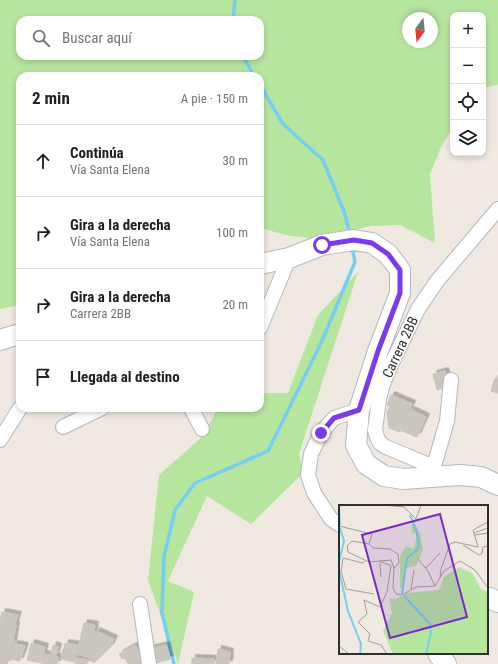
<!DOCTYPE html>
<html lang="es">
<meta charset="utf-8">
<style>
body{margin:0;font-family:"Roboto Condensed",sans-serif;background:#f6f6f6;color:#202124}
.controls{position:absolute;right:12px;top:12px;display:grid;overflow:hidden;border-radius:8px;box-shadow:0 2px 6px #0003}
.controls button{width:36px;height:36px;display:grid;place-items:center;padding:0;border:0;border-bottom:1px solid #e0e0e0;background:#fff;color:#202124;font:20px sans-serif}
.compass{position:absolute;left:402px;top:12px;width:36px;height:36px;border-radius:50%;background:#fff;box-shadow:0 2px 6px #0003;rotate:195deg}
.stop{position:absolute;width:12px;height:12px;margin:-9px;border:3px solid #7c3aed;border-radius:50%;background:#fff}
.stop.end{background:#7c3aed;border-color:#fff;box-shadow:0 1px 4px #0008}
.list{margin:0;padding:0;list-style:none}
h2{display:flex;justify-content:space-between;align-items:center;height:52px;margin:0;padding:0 16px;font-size:17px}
h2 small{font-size:13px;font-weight:400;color:#757577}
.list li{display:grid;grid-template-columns:26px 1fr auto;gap:12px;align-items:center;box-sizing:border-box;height:72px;padding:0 16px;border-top:1px solid #e0e0e0}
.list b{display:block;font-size:15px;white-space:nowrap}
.list p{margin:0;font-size:13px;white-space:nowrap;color:#757577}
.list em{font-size:13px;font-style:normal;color:#757577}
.icon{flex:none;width:22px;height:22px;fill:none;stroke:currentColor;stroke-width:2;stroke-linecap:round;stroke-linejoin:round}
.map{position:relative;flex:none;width:498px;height:664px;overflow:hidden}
.search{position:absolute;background:#fff;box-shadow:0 2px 6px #0003;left:16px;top:16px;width:248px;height:44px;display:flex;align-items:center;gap:10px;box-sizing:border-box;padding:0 14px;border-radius:12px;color:#757577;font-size:15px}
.panel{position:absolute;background:#fff;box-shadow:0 2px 6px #0003;left:16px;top:72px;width:248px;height:340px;border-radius:12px}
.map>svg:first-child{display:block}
.green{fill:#b6e59e;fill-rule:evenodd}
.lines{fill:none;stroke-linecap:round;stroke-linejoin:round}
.stream{stroke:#75cff0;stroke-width:3.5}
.building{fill:#cbc7bf;stroke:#cbc5ba;filter:url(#shadow)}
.street-casing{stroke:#b4b7c1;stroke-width:16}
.secondary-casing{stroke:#b4b7c1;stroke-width:22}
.street{stroke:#fff;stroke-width:14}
.secondary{stroke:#fff;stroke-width:20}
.route{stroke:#7c3aed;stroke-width:5}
.labels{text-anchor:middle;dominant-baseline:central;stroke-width:3;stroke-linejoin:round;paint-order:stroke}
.street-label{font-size:14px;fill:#2e2e2e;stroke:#fff}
.inset-river{fill:none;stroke:#75cff0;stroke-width:2}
.inset-road{fill:none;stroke:#a29e99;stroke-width:1}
.view{fill:#7b2cbf;fill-opacity:0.15;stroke:#7b2cbf;stroke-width:2}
.inset-edge{fill:none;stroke:#2e2e2e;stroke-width:2}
</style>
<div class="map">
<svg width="498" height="664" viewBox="0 0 498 664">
<defs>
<filter id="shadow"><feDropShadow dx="3.5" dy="-3.5" stdDeviation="0" flood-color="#0004"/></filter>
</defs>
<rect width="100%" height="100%" fill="#efe9e1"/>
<g class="green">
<path d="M0 0H498V85L483 88V15H453V127L441 147 430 174 435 243 400 225 370 226 320 239 290 236 260 228V76H20V305L0 309ZM408 18H432V42H408ZM20 20H260V56H20Z"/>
<polygon points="358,272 299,454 303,473 251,524 207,496 168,581 194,592 178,664 148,580 159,475 203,436 218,408 260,408 260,393 288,393 318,315"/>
</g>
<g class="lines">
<g class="stream">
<polyline points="233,20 235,0"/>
<polyline points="243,56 254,76"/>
<polyline points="260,85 283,124 323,160 345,214 350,235"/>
<polyline points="174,664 162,613 164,557 175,510 195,483 268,451 322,341 355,262 352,247"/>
</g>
</g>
<g class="building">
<polygon points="445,371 449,386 437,390 433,374"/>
<polygon points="495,378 498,379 498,393 491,391"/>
<polygon points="391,395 412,404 400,432 389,428 387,412 390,406 387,405"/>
<polygon points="411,410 426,417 417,437 402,431"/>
<polygon points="2,612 18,615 15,624 0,621"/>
<polygon points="0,622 16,625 13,644 0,642"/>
<polygon points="84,623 95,625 93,637 81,635"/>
<polygon points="96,631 114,639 110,648 93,639"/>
<polygon points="81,636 92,638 87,657 77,654"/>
<polygon points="93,640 109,648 94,663 88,658"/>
<polygon points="0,643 12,645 9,655 0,653"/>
<polygon points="31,643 45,647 41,663 27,660"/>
<polygon points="65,643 78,645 76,656 62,653 63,649 64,649"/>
<polygon points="14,644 25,646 20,661 10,659"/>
<polygon points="53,645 58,647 56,655 51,654"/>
<polygon points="135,645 145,664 128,664 125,658 122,659 119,654"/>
<polygon points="166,645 170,659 153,664 148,649"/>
<polygon points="218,649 230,652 229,664 216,664"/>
<polygon points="0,653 10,655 7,664 0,664"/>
<polygon points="44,654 58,657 57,664 42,664"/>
<polygon points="62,654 75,657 74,662 61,659"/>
<polygon points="76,658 88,660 87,664 75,664"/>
<polygon points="192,658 214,659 214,664 192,664"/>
</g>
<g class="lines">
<defs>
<g id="street">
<polyline points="260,328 289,258"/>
<polyline points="191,408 202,429"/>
<polyline points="63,427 102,408"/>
<polyline points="0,440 20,408"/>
<polyline points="434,466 447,421 451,380"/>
<polyline points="432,477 434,466 424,463 386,447 380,443 377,437 375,430 379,399 383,384 389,369 418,309 437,281 498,209"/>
<polyline points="340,525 331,519 314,493 308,475 311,454 321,433 334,418 359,410"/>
<polyline points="140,604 149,664"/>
</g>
<g id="secondary">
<polyline points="260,264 289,258 322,245 354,240 372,243 388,254 400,270 400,293 378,351 359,410 356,445 366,464 384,476 403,479 460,475 481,477 498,485"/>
<polyline points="0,340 20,334"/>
<polyline points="487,598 490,598 498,602"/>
<polyline points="438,653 439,655 446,664"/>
</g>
</defs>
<use href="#street" class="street-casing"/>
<use href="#secondary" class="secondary-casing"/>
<use href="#street" class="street"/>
<use href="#secondary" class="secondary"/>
</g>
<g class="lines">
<polyline class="route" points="321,433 334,418 359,410 378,351 400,293 400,270 388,254 372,243 354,240 322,245"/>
</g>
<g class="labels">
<g class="street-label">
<text transform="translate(400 347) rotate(-65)">Carrera 2BB</text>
</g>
</g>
<g transform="translate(339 505)">
<rect width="149" height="149" fill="#efe9e1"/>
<path d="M73 16 81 28 84 45 77 61 67 63 65 77 61 85V51L67 41 75 44 78 29 73 28ZM120 62 133 68 142 84 149 87V149H54L44 126 53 108 50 93 57 94 68 88 100 85 105 72Z" fill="#b6e59e"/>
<path class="inset-river" d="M0 2 1 20M0 57 5 36 1 23M0 65 9 106 22 139 21 149M63 89 68 53 78 45 80 40 77 24 71 10M65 91 91 119 92 128 87 149"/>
<path class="inset-road" d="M44 0 65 2 77 14 82 0M0 21 33 29 30 39 13 36 8 41 9 47 30 57 52 55 55 63 54 83 57 89 63 90 77 82 96 81 105 66 121 56 136 65 149 83M135 28 149 23M136 30 149 28M30 39 34 43 51 44 59 49 60 58 55 63M124 40 140 50 143 48 144 42 149 41M79 54 89 66 96 81M26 56 24 58 4 53 2 66 7 84 35 89M41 56 52 61 48 87 41 102 25 95 28 109 19 117 31 129 29 136 42 140 48 149M41 58 42 72M87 63 101 48M101 72 102 64 111 39 116 37 139 42 134 25 149 17M72 84 75 65M0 141 10 149"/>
<path class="view" d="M101 9 128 112 51 133 23 30Z"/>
<rect width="149" height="149" class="inset-edge"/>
</g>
</svg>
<div class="controls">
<button>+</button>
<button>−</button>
<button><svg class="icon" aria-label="locate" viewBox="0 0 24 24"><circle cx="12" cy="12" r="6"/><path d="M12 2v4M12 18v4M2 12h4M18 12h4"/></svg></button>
<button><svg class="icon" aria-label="layers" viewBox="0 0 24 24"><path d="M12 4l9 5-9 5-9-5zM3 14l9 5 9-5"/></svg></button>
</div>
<svg class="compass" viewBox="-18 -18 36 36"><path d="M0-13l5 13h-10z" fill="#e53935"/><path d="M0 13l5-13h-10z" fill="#757577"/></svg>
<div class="stop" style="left:322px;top:245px"></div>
<div class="stop end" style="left:321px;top:433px"></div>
<div class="search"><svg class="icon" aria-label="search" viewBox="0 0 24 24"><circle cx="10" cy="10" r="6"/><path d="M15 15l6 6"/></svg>Buscar aquí</div>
<section class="panel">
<h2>2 min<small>A pie · 150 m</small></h2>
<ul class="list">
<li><svg class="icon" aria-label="ahead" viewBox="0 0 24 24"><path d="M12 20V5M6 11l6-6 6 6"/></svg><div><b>Continúa</b><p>Vía Santa Elena</p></div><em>30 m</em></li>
<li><svg class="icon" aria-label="right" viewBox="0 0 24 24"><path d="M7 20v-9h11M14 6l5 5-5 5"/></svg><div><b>Gira a la derecha</b><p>Vía Santa Elena</p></div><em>100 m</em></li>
<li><svg class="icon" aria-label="right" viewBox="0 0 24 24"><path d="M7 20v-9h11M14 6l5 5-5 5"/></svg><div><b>Gira a la derecha</b><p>Carrera 2BB</p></div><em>20 m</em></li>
<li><svg class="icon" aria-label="arrive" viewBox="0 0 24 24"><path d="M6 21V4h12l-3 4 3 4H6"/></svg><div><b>Llegada al destino</b></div></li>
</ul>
</section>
</div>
